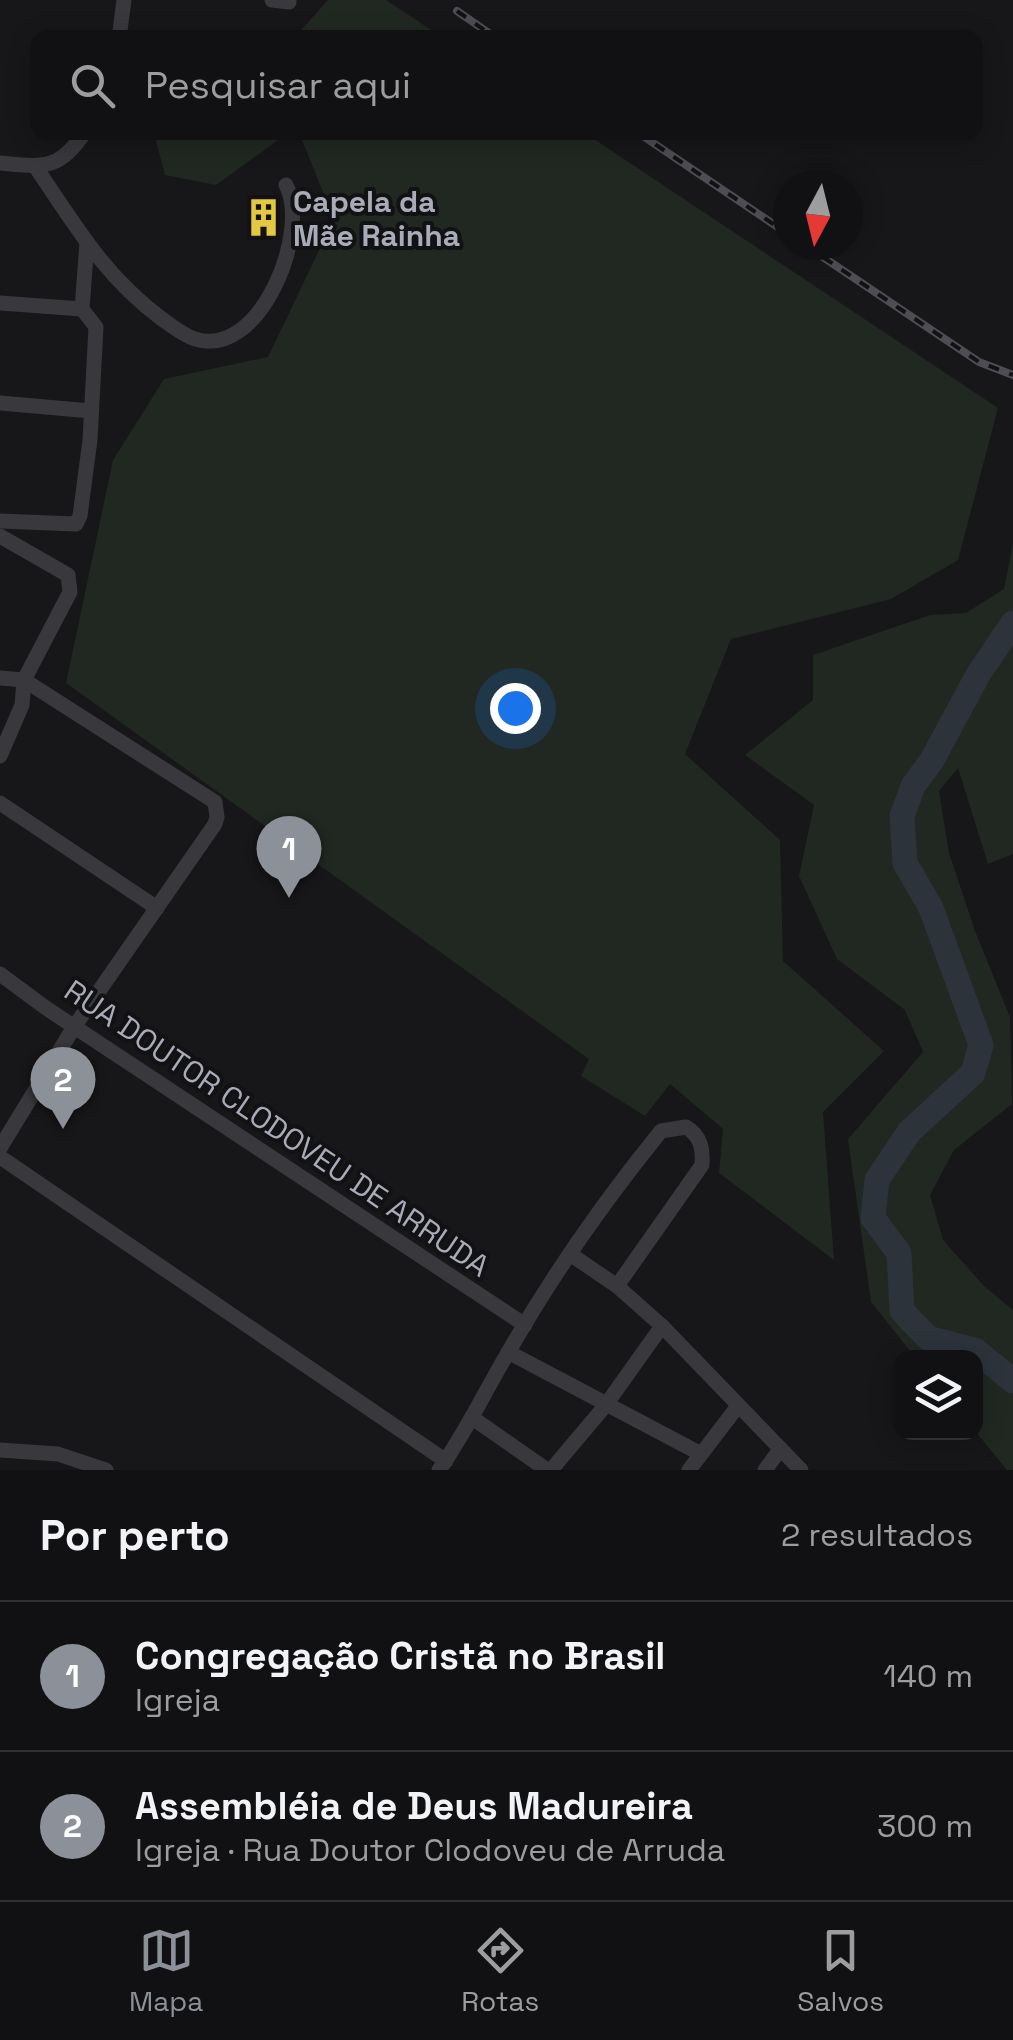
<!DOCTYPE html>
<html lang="pt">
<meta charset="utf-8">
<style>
body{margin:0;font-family:"Space Grotesk",sans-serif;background:#1a191b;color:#f1f3f6}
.controls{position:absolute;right:30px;bottom:30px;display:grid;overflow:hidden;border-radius:20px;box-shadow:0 5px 25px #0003}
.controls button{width:90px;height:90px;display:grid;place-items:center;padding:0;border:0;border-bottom:2px solid #303032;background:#111012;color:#f1f3f6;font:50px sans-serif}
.compass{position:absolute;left:773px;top:170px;width:90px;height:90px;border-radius:50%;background:#111012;box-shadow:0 5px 25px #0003;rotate:187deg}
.you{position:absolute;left:515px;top:708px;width:35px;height:35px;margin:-25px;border:8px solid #fff;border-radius:50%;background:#1a73e8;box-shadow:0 0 0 15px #1a73e833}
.badge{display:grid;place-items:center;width:65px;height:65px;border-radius:50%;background:#8c9099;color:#fff;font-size:32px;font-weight:700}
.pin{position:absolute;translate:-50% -82px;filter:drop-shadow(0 2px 5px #0008)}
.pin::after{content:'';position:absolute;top:52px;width:35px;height:30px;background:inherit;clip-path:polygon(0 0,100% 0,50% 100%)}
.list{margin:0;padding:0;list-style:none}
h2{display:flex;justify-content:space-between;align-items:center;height:130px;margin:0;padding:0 40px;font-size:42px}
h2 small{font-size:32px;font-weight:400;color:#9c9d9f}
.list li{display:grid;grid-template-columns:65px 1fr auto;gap:30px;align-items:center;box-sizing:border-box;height:150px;padding:0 40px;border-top:2px solid #303032}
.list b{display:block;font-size:38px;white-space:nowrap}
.list p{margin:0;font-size:32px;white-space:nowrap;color:#9c9d9f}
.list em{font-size:32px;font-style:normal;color:#9c9d9f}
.icon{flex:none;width:55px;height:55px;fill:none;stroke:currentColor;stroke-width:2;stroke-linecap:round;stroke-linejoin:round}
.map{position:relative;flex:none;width:1013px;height:1470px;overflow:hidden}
.search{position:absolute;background:#111012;box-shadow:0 5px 25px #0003;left:30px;right:30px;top:30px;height:110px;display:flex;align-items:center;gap:25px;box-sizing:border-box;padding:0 35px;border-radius:20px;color:#9c9d9f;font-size:38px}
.sheet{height:430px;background:#111012}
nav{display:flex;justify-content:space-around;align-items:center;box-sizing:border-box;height:140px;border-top:2px solid #303032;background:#111012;font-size:28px;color:#9c9d9f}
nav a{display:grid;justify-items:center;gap:5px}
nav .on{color:#8c9099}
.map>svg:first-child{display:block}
.green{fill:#212822}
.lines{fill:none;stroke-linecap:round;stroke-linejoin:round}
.river{stroke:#2d333b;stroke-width:25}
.street{stroke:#38383d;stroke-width:15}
.rail-casing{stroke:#4d4d54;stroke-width:8}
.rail{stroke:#121113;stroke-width:4;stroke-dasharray:11;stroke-linecap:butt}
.labels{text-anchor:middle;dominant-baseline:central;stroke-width:8;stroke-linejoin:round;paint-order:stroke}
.poi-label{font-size:30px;font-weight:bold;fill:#a9abb7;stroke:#121113;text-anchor:start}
.street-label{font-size:30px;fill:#a9abb7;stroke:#121113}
</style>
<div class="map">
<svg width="1013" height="1470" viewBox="0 0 1013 1470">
<rect width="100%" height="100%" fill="#171618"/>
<g class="green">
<polygon points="328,0 386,0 442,37 295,37"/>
<polygon points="154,133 154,132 288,133 216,185 165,175"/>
<polygon points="299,133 585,133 998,408 958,560 891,599 731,639 685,754 780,840 783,961 884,1051 823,1112 834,1260 719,1173 723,1129 670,1084 645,1116 581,1076 589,1059 66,683 113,460 164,379 268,357 334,219"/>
<polygon points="1013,543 1013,854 988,864 958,768 939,791 949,853 975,931 1010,1017 1012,1104 954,1150 930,1195 943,1240 984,1286 1013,1310 1013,1470 1007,1470 976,1432 976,1358 915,1357 871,1302 848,1139 923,1052 905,1010 837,959 799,876 814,805 745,755 813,700 813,655 930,615 966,613 1004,589"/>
</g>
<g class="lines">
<polyline class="river" points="1013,623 979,673 932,760 913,786 902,816 905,863 931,908 981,1045 973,1073 909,1132 877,1180 873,1218 899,1253 902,1311 928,1338 975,1350 1013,1381"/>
<g class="street">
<polyline points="272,0 289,2"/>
<polyline points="119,38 124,0"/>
<path d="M0 163C44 167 58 171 85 132"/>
<path d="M35 166C75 225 104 276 162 319 172 326 183 335 195 339 260 360 311 231 286 185"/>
<polyline points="0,303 82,309"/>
<polyline points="0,403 91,411"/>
<polyline points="0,521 76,524 80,516 90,440 96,327 82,309 87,242"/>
<polyline points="0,536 68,575 70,592 24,680 22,705 0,756"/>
<polyline points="0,678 24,680 215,802 217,817 215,824 74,1027 0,1148"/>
<polyline points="0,803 157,908"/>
<polyline points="0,974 46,1008 525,1325"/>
<polyline points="0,1157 446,1461"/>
<polyline points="570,1254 617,1286 662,1326 801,1470"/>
<polyline points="508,1352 701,1454"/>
<polyline points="474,1419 547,1470"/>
<polyline points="0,1450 58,1454 106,1470"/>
<path d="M439 1470C466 1432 485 1391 509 1351 553 1274 605 1200 661 1131L686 1127C701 1136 703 1149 702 1165L617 1286"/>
<polyline points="551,1470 605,1406 662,1326"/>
<polyline points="689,1470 738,1406"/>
<polyline points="765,1470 779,1451"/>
</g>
<defs>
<g id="rail">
<polyline points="457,11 496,38"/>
<polyline points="637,132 788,234"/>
<polyline points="805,245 979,362 1013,375"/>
</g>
</defs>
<use href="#rail" class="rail-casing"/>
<use href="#rail" class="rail"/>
</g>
<defs>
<symbol id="building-bare" viewBox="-9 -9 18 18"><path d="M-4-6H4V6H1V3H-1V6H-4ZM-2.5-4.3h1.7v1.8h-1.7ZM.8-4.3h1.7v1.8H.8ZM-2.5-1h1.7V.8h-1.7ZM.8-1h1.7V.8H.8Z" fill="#e5c841" stroke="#121113" stroke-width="2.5" paint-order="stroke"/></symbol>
</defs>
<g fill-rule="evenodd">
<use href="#building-bare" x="236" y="190" width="55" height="55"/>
</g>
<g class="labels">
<g class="poi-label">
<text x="293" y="201">Capela da<tspan x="293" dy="34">Mãe Rainha</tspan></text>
</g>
<g class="street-label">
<text transform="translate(277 1128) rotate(34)">RUA DOUTOR CLODOVEU DE ARRUDA</text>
</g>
</g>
</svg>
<div class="controls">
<button><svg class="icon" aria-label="layers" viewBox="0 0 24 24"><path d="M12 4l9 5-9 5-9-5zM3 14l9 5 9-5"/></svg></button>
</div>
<svg class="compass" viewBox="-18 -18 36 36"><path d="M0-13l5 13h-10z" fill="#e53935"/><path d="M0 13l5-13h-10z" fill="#9c9d9f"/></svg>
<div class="you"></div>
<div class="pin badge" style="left:289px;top:898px">1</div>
<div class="pin badge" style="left:63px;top:1129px">2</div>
<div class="search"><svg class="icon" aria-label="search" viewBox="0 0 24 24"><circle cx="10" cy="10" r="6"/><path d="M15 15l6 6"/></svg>Pesquisar aqui</div>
</div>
<section class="sheet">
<h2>Por perto<small>2 resultados</small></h2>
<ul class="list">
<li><span class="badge">1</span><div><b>Congregação Cristã no Brasil</b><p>Igreja</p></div><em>140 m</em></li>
<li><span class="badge">2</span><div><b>Assembléia de Deus Madureira</b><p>Igreja · Rua Doutor Clodoveu de Arruda</p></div><em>300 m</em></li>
</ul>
</section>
<nav>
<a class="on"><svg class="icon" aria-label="map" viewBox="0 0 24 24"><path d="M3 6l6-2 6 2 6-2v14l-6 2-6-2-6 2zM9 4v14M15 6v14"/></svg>Mapa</a>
<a><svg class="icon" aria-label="directions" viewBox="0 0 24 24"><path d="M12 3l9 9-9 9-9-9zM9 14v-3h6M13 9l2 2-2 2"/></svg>Rotas</a>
<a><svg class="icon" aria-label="saved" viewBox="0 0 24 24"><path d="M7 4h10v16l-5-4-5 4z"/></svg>Salvos</a>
</nav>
